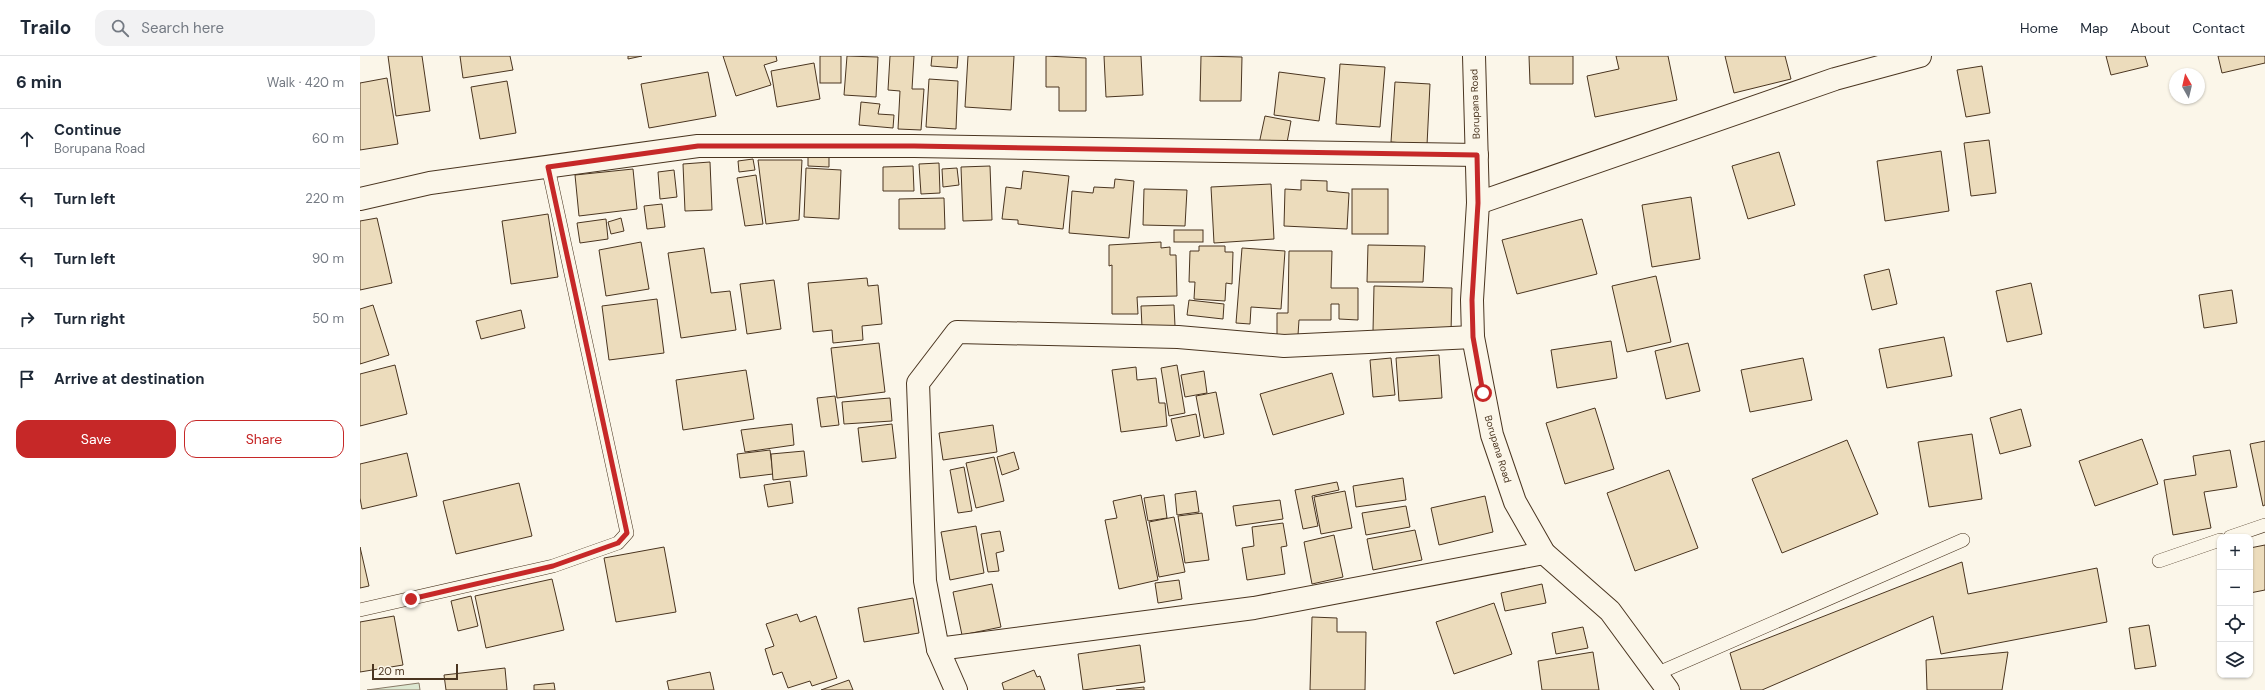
<!DOCTYPE html>
<meta charset="utf-8">
<style>
body{margin:0;font-family:"DM Sans",sans-serif;background:#f2f2f3;color:#1f2937}
.controls{position:absolute;right:12px;bottom:12px;display:grid;overflow:hidden;border-radius:8px;box-shadow:0 1px 3px #0004}
.controls button{width:36px;height:36px;display:grid;place-items:center;padding:0;border:0;border-bottom:1px solid #e0e1e3;background:#fff;color:#1f2937;font:20px sans-serif}
.compass{position:absolute;left:1809px;top:12px;width:36px;height:36px;border-radius:50%;background:#fff;box-shadow:0 1px 3px #0004;rotate:352deg}
.scale{position:absolute;left:12px;bottom:10px;width:86px;box-sizing:border-box;padding-left:4px;border:2px solid #4a3520;border-top:0;font-size:11px;line-height:14px;white-space:nowrap;color:#4a3520;-webkit-text-stroke:3px #fbf6e9;paint-order:stroke}
.stop{position:absolute;width:12px;height:12px;margin:-9px;border:3px solid #c62828;border-radius:50%;background:#fff}
.stop.end{background:#c62828;border-color:#fff;box-shadow:0 1px 4px #0008}
.list{margin:0;padding:0;list-style:none}
h2{display:flex;justify-content:space-between;align-items:center;height:52px;margin:0;padding:0 16px;font-size:17px}
h2 small{font-size:13px;font-weight:400;color:#747a83}
.list li{display:grid;grid-template-columns:26px 1fr auto;gap:12px;align-items:center;box-sizing:border-box;height:60px;padding:0 16px;border-top:1px solid #e0e1e3}
.list b{display:block;font-size:15px;white-space:nowrap}
.list p{margin:0;font-size:13px;white-space:nowrap;color:#747a83}
.list em{font-size:13px;font-style:normal;color:#747a83}
.actions{display:flex;gap:8px;padding:12px 16px}
.actions a{flex:1;padding:9px 0;border:1px solid #c62828;border-radius:12px;text-align:center;font-size:14px;color:#c62828}
.actions .main{background:#c62828;color:#fff}
.icon{flex:none;width:22px;height:22px;fill:none;stroke:currentColor;stroke-width:2;stroke-linecap:round;stroke-linejoin:round}
.map{position:relative;flex:none;width:1905px;height:634px;overflow:hidden}
header{display:flex;align-items:center;gap:24px;box-sizing:border-box;height:56px;padding:0 20px;background:#fff;border-bottom:1px solid #e0e1e3}
header strong{font-size:19px}
nav{display:flex;gap:22px;margin-inline-start:auto;font-size:14px}
.search{width:280px;height:36px;background:#f2f2f3;display:flex;align-items:center;gap:10px;box-sizing:border-box;padding:0 14px;border-radius:12px;color:#747a83;font-size:15px}
main{display:flex}
aside{flex:1;background:#fff}
.map>svg:first-child{display:block}
.green{fill:#dce7d0;stroke:#887966}
.building{fill:#ecdcbc;stroke:#4a3520}
.lines{fill:none;stroke-linecap:round;stroke-linejoin:round}
.service-casing{stroke:#4a3520;stroke-width:14}
.minor-casing{stroke:#4a3520;stroke-width:24}
.primary-casing{stroke:#4a3520;stroke-width:24}
.service{stroke:#fbf6e9;stroke-width:13}
.minor{stroke:#fbf6e9;stroke-width:22}
.primary{stroke:#fbf6e9;stroke-width:22}
.route{stroke:#c62828;stroke-width:5}
.labels{text-anchor:middle;dominant-baseline:central;stroke-width:3;stroke-linejoin:round;paint-order:stroke}
.street-label{font-size:10px;fill:#4a3520;stroke:#fbf6e9}
</style>
<header>
<strong>Trailo</strong>
<div class="search"><svg class="icon" aria-label="search" viewBox="0 0 24 24"><circle cx="10" cy="10" r="6"/><path d="M15 15l6 6"/></svg>Search here</div>
<nav><a>Home</a><a>Map</a><a>About</a><a>Contact</a></nav>
</header>
<main>
<aside>
<h2>6 min<small>Walk · 420 m</small></h2>
<ul class="list">
<li><svg class="icon" aria-label="ahead" viewBox="0 0 24 24"><path d="M12 20V5M6 11l6-6 6 6"/></svg><div><b>Continue</b><p>Borupana Road</p></div><em>60 m</em></li>
<li><svg class="icon" aria-label="left" viewBox="0 0 24 24"><path d="M17 20v-9H6M10 6l-5 5 5 5"/></svg><div><b>Turn left</b></div><em>220 m</em></li>
<li><svg class="icon" aria-label="left" viewBox="0 0 24 24"><path d="M17 20v-9H6M10 6l-5 5 5 5"/></svg><div><b>Turn left</b></div><em>90 m</em></li>
<li><svg class="icon" aria-label="right" viewBox="0 0 24 24"><path d="M7 20v-9h11M14 6l5 5-5 5"/></svg><div><b>Turn right</b></div><em>50 m</em></li>
<li><svg class="icon" aria-label="arrive" viewBox="0 0 24 24"><path d="M6 21V4h12l-3 4 3 4H6"/></svg><div><b>Arrive at destination</b></div></li>
</ul>
<div class="actions"><a class="main">Save</a><a>Share</a></div>
</aside>
<div class="map">
<svg width="1905" height="634" viewBox="0 0 1905 634">
<rect width="100%" height="100%" fill="#fbf6e9"/>
<polygon class="green" points="59,627 60,634 7,634"/>
<g class="building">
<polygon points="28,0 62,0 70,55 36,60"/>
<polygon points="100,0 150,0 153,14 103,22"/>
<polygon points="268,0 282,0 268,3"/>
<polygon points="363,0 416,0 417,5 404,9 411,29 376,40"/>
<rect x="460" y="0" width="21" height="27"/>
<polygon points="487,0 518,1 516,41 484,39"/>
<polygon points="530,0 554,0 552,33 564,33 561,74 538,73 540,35 528,34"/>
<polygon points="572,0 598,0 597,12 571,10"/>
<polygon points="608,0 654,0 651,54 605,51"/>
<polygon points="686,0 726,2 726,55 699,55 699,31 686,31"/>
<polygon points="744,0 781,0 783,39 746,41"/>
<polygon points="841,0 882,1 881,45 840,45"/>
<polygon points="1169,0 1213,0 1213,28 1170,28"/>
<polygon points="1256,0 1308,0 1317,44 1235,61 1227,20 1259,13"/>
<polygon points="1365,0 1425,0 1431,23 1374,37"/>
<polygon points="1746,0 1785,0 1788,10 1751,19"/>
<polygon points="1858,0 1905,0 1905,7 1862,17"/>
<polygon points="454,7 460,43 417,51 411,15"/>
<polygon points="980,8 1025,11 1020,71 976,68"/>
<polygon points="1622,10 1630,57 1606,61 1597,14"/>
<polygon points="348,16 356,60 289,72 281,28"/>
<polygon points="919,16 965,22 959,65 914,59"/>
<polygon points="27,22 38,88 0,94 0,27"/>
<polygon points="569,23 598,25 596,73 566,71"/>
<polygon points="147,25 156,77 120,83 111,31"/>
<polygon points="1035,26 1070,28 1067,89 1031,86"/>
<polygon points="501,46 520,48 518,58 534,59 533,72 499,69"/>
<polygon points="905,60 931,65 926,92 899,88"/>
<polygon points="1629,84 1636,137 1611,140 1604,87"/>
<polygon points="1581,95 1589,155 1525,165 1517,105"/>
<polygon points="1419,96 1435,149 1388,163 1372,110"/>
<polygon points="448,98 469,99 469,111 448,110"/>
<polygon points="393,103 395,114 379,116 378,105"/>
<polygon points="398,104 442,104 439,164 406,168"/>
<polygon points="350,106 352,154 325,155 323,108"/>
<polygon points="579,107 580,137 561,138 559,108"/>
<polygon points="553,110 554,135 523,135 523,111"/>
<polygon points="630,110 632,164 603,165 601,111"/>
<polygon points="446,112 481,114 479,163 444,161"/>
<polygon points="597,112 599,129 583,131 582,113"/>
<polygon points="273,113 277,153 219,160 215,119"/>
<polygon points="314,114 317,141 300,143 298,116"/>
<polygon points="663,115 709,120 703,173 658,168 658,164 642,163 646,131 661,133"/>
<polygon points="396,119 403,168 385,170 377,122"/>
<polygon points="755,123 774,125 769,182 709,177 712,135 733,137 734,131 754,132"/>
<polygon points="941,124 967,125 967,135 989,137 987,173 924,170 925,133 941,134"/>
<polygon points="911,128 914,183 854,187 851,131"/>
<polygon points="784,133 827,134 825,170 783,169"/>
<rect x="992" y="133" width="36" height="45"/>
<polygon points="1331,141 1340,203 1292,211 1282,149"/>
<polygon points="584,142 585,173 539,173 539,143"/>
<polygon points="302,148 305,171 287,173 284,150"/>
<polygon points="188,158 198,221 151,228 142,165"/>
<polygon points="17,162 32,227 0,234 0,165"/>
<polygon points="261,162 264,175 251,178 248,166"/>
<polygon points="246,163 248,183 220,187 217,167"/>
<polygon points="1222,163 1237,218 1157,238 1142,184"/>
<rect x="814" y="174" width="29" height="12"/>
<polygon points="281,186 289,233 246,240 239,194"/>
<polygon points="801,186 801,192 810,191 810,199 816,199 817,240 777,241 778,258 752,258 752,209 749,210 749,189"/>
<polygon points="1008,189 1065,190 1063,226 1007,226"/>
<polygon points="839,190 865,190 865,196 873,196 872,228 866,227 865,245 834,243 835,226 829,226 830,195 839,195"/>
<polygon points="344,192 351,237 370,235 376,274 321,282 308,197"/>
<polygon points="882,192 925,195 921,253 891,251 890,268 876,267"/>
<polygon points="929,195 972,195 971,232 998,232 998,264 979,263 979,248 971,248 971,264 939,264 938,279 917,279 917,257 928,257"/>
<polygon points="1529,213 1537,248 1512,254 1504,219"/>
<polygon points="1296,220 1311,286 1267,296 1252,230"/>
<polygon points="507,222 508,230 518,229 522,268 502,270 503,284 473,287 472,274 453,276 448,227"/>
<polygon points="414,224 421,273 387,278 380,228"/>
<polygon points="1671,227 1682,278 1647,286 1636,235"/>
<polygon points="1014,230 1092,232 1091,277 1013,275"/>
<polygon points="1872,234 1877,267 1844,272 1839,239"/>
<polygon points="297,243 304,297 249,304 242,250"/>
<polygon points="829,244 864,248 863,263 827,259"/>
<polygon points="13,249 29,299 0,308 0,253"/>
<polygon points="814,249 815,270 782,271 781,250"/>
<polygon points="161,254 165,272 121,283 116,265"/>
<polygon points="1584,281 1592,320 1527,332 1519,293"/>
<polygon points="1251,285 1257,322 1197,332 1191,294"/>
<polygon points="519,287 525,336 477,342 471,292"/>
<polygon points="1328,287 1340,335 1306,343 1295,295"/>
<polygon points="1079,299 1082,342 1039,345 1036,302"/>
<polygon points="1031,302 1035,339 1013,341 1010,304"/>
<polygon points="1443,302 1452,344 1390,356 1381,314"/>
<polygon points="35,309 47,358 0,370 0,318"/>
<polygon points="817,309 825,357 809,360 801,312"/>
<polygon points="776,311 777,324 796,322 799,347 805,347 807,370 761,376 752,314"/>
<polygon points="386,314 394,363 323,374 316,324"/>
<polygon points="844,315 847,337 825,341 821,319"/>
<polygon points="972,317 984,358 913,379 900,338"/>
<polygon points="856,336 864,378 844,382 836,340"/>
<polygon points="475,340 479,369 461,371 457,342"/>
<polygon points="530,342 532,365 484,368 482,346"/>
<polygon points="1235,352 1254,413 1205,428 1186,367"/>
<polygon points="1661,353 1671,390 1640,398 1630,362"/>
<polygon points="836,358 840,380 816,385 811,363"/>
<polygon points="432,368 434,389 385,396 381,374"/>
<polygon points="532,368 536,402 502,406 498,372"/>
<polygon points="633,369 637,396 583,404 579,377"/>
<polygon points="1612,378 1622,443 1569,451 1558,386"/>
<polygon points="1782,383 1798,428 1735,450 1719,405"/>
<polygon points="1487,384 1518,458 1422,497 1392,423"/>
<polygon points="1905,385 1905,449 1903,450 1890,388"/>
<polygon points="410,394 413,418 380,422 377,398"/>
<polygon points="1870,394 1877,431 1844,436 1851,472 1813,479 1804,424 1836,419 1833,400"/>
<polygon points="444,395 447,420 413,424 411,398"/>
<polygon points="654,396 659,413 642,419 637,401"/>
<polygon points="47,397 57,440 2,453 0,442 0,408"/>
<polygon points="634,401 644,445 616,452 606,407"/>
<polygon points="604,411 612,455 598,457 590,414"/>
<polygon points="1309,414 1338,492 1275,515 1247,437"/>
<polygon points="1043,422 1046,444 996,451 993,430"/>
<polygon points="430,425 433,447 408,451 404,429"/>
<polygon points="977,426 979,434 952,440 958,470 943,473 935,434"/>
<polygon points="159,427 172,480 96,498 83,445"/>
<polygon points="836,435 839,456 817,459 815,438"/>
<polygon points="985,435 992,472 961,478 954,441"/>
<polygon points="781,439 798,524 759,533 745,464 757,462 753,445"/>
<polygon points="804,439 807,462 788,465 784,442"/>
<polygon points="1125,440 1133,476 1079,489 1071,452"/>
<polygon points="920,444 923,463 876,470 873,450"/>
<polygon points="1046,450 1050,471 1006,479 1002,457"/>
<polygon points="842,457 849,504 825,507 818,460"/>
<polygon points="814,461 825,516 799,521 789,466"/>
<polygon points="923,467 927,490 921,491 925,518 887,524 882,492 894,490 892,471"/>
<polygon points="616,470 624,517 590,524 581,476"/>
<polygon points="1055,474 1062,504 1013,514 1007,483"/>
<polygon points="640,475 644,495 636,497 639,515 628,516 621,478"/>
<polygon points="974,479 983,521 952,528 944,486"/>
<polygon points="1905,489 1905,534 1890,537 1890,492"/>
<polygon points="0,491 9,530 0,532"/>
<polygon points="304,491 316,556 256,566 244,502"/>
<polygon points="1602,506 1608,538 1737,512 1747,566 1581,598 1573,560 1402,634 1381,634 1370,597"/>
<polygon points="192,523 204,574 126,592 115,540"/>
<polygon points="819,524 822,543 798,547 795,527"/>
<polygon points="632,528 641,571 602,579 593,536"/>
<polygon points="1182,528 1186,547 1145,555 1141,537"/>
<polygon points="111,540 118,570 98,575 91,545"/>
<polygon points="553,542 559,577 504,586 498,552"/>
<polygon points="1134,547 1152,598 1094,618 1076,566"/>
<polygon points="437,558 440,566 456,560 477,622 452,630 450,625 428,632 422,616 413,619 405,593 414,590 406,568"/>
<polygon points="34,560 43,609 0,616 0,566"/>
<polygon points="952,561 977,562 977,576 1006,576 1005,634 950,634"/>
<polygon points="1789,569 1796,610 1775,613 1769,572"/>
<polygon points="1223,571 1228,592 1196,598 1192,577"/>
<polygon points="780,589 785,626 723,634 718,598"/>
<polygon points="1233,596 1239,634 1182,634 1178,605"/>
<polygon points="1648,596 1642,634 1567,634 1566,604"/>
<polygon points="145,612 147,634 86,634 84,619"/>
<polygon points="674,614 677,621 680,620 685,634 644,634 642,627"/>
<polygon points="350,616 354,634 309,634 307,625"/>
<polygon points="489,624 493,634 461,634"/>
<polygon points="194,627 195,634 174,634 174,629"/>
<polygon points="784,631 784,634 756,634"/>
</g>
<g class="lines">
<defs>
<g id="service">
<polyline points="1870,481 1905,469"/>
<polyline points="1799,505 1860,484"/>
<polyline points="0,554 193,510 258,487 267,477 188,111"/>
<polyline points="1296,618 1603,484"/>
</g>
<g id="minor">
<polyline points="0,143 70,127 338,90 554,90 1117,99"/>
<polyline points="1118,147 1475,23 1560,0"/>
<polyline points="578,593 894,552 1184,497"/>
<polyline points="596,634 578,593 565,525 558,327 597,276 818,281 924,290 1113,281"/>
</g>
<polyline id="primary" points="1114,0 1118,147 1112,244 1113,281 1132,379 1155,446 1184,497 1250,555 1308,634"/>
</defs>
<use href="#service" class="service-casing"/>
<use href="#minor" class="minor-casing"/>
<use href="#primary" class="primary-casing"/>
<use href="#service" class="service"/>
<use href="#minor" class="minor"/>
<use href="#primary" class="primary"/>
</g>
<g class="lines">
<polyline class="route" points="51,543 193,510 258,487 267,477 188,111 338,90 554,90 1117,99 1118,147 1112,244 1113,281 1123,337"/>
</g>
<g class="labels">
<g class="street-label">
<text transform="translate(1115 48) rotate(-92)">Borupana Road</text>
<text transform="translate(1138 393) rotate(73)">Borupana Road</text>
</g>
</g>
</svg>
<div class="controls">
<button>+</button>
<button>−</button>
<button><svg class="icon" aria-label="locate" viewBox="0 0 24 24"><circle cx="12" cy="12" r="6"/><path d="M12 2v4M12 18v4M2 12h4M18 12h4"/></svg></button>
<button><svg class="icon" aria-label="layers" viewBox="0 0 24 24"><path d="M12 4l9 5-9 5-9-5zM3 14l9 5 9-5"/></svg></button>
</div>
<svg class="compass" viewBox="-18 -18 36 36"><path d="M0-13l5 13h-10z" fill="#e53935"/><path d="M0 13l5-13h-10z" fill="#747a83"/></svg>
<div class="scale">20 m</div>
<div class="stop" style="left:1123px;top:337px"></div>
<div class="stop end" style="left:51px;top:543px"></div>
</div>
</main>
